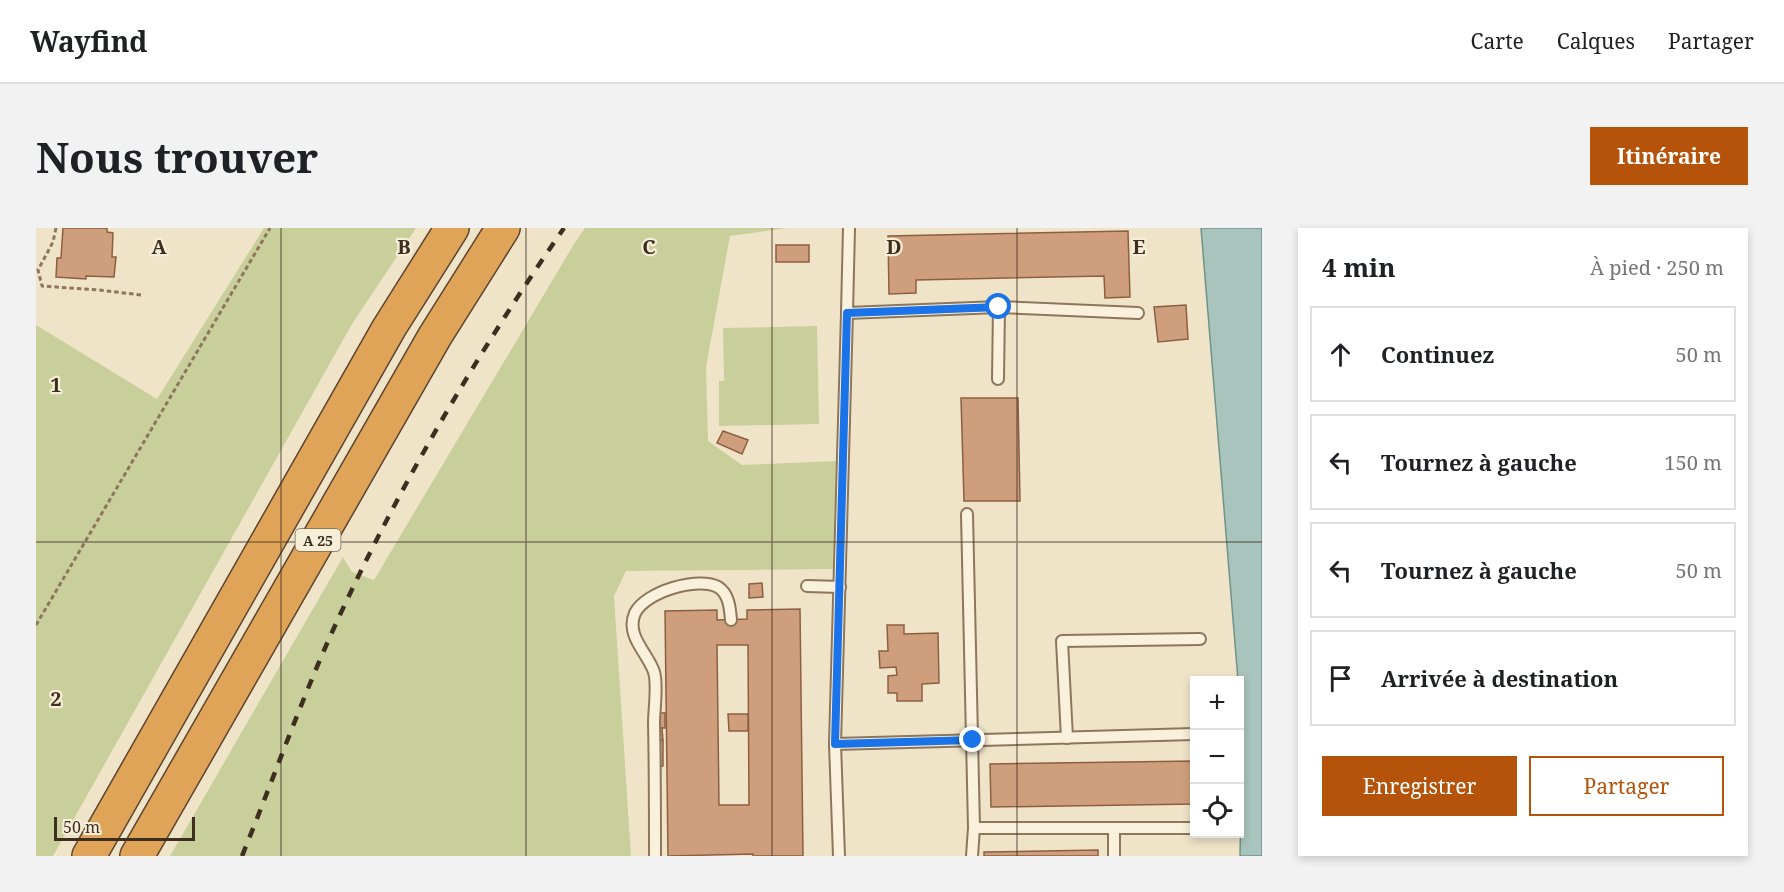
<!DOCTYPE html>
<html lang="fr">
<meta charset="utf-8">
<style>
body{margin:0;font-family:"Noto Serif",serif;background:#f2f2f2;color:#202124}
.controls{position:absolute;right:18px;bottom:18px;display:grid;overflow:hidden;border-radius:0px;box-shadow:0 3px 9px #0003}
.controls button{width:54px;height:54px;display:grid;place-items:center;padding:0;border:0;border-bottom:2px solid #e0e0e0;background:#fff;color:#202124;font:30px sans-serif}
.scale{position:absolute;left:18px;bottom:15px;width:141px;box-sizing:border-box;padding-left:6px;border:3px solid #3d2e20;border-top:0;font-size:16px;line-height:21px;white-space:nowrap;color:#3d2e20;-webkit-text-stroke:4px #f7eed8;paint-order:stroke}
.stop{position:absolute;width:18px;height:18px;margin:-14px;border:4px solid #1a73e8;border-radius:50%;background:#fff}
.stop.end{background:#1a73e8;border-color:#fff;box-shadow:0 2px 6px #0008}
.list{margin:0;padding:0;list-style:none}
h2{display:flex;justify-content:space-between;align-items:center;height:78px;margin:0;padding:0 24px;font-size:26px}
h2 small{font-size:20px;font-weight:400;color:#757577}
.list li{display:grid;grid-template-columns:39px 1fr auto;gap:18px;align-items:center;box-sizing:border-box;height:96px;margin:0 12px 12px;padding:0 12px;border:2px solid #e0e0e0;border-radius:0px}
.list b{display:block;font-size:22px;white-space:nowrap}
.list em{font-size:20px;font-style:normal;color:#757577}
.actions{display:flex;gap:12px;padding:18px 24px}
.actions a{flex:1;padding:14px 0;border:2px solid #b45309;border-radius:0px;text-align:center;font-size:21px;color:#b45309}
.actions .main{background:#b45309;color:#fff}
.icon{flex:none;width:33px;height:33px;fill:none;stroke:currentColor;stroke-width:2;stroke-linecap:round;stroke-linejoin:round}
.map{position:relative;flex:none;width:1226px;height:628px;overflow:hidden;border-radius:0px}
header{display:flex;align-items:center;gap:36px;box-sizing:border-box;height:84px;padding:0 30px;background:#fff;border-bottom:2px solid #e0e0e0}
header strong{font-size:28px}
nav{display:flex;gap:33px;margin-inline-start:auto;font-size:21px}
.intro{display:flex;align-items:center;justify-content:space-between;box-sizing:border-box;height:144px;padding:0 36px}
h1{margin:0;font-size:42px}
.button{padding:15px 27px;border-radius:0px;background:#b45309;color:#fff;font-size:21px;font-weight:700}
main{display:flex;gap:36px;padding:0 36px}
aside{flex:1;background:#fff;border-radius:0px;box-shadow:0 3px 9px #0003}
.map>svg:first-child{display:block}
.green{fill:#c9cf9b}
.water{fill:#a9c4bc;stroke:#6f938a;stroke-width:1.5}
.building{fill:#cf9f7d;stroke:#8d5f41;stroke-width:1.5;fill-rule:evenodd}
.lines{fill:none;stroke-linecap:round;stroke-linejoin:round}
.lane-casing{stroke:#8d765c;stroke-width:14}
.highway-casing{stroke:#5b4430;stroke-width:36}
.path{stroke:#8d765c;stroke-width:3;stroke-dasharray:4.5 3;stroke-linecap:butt}
.lane{stroke:#faf1dc;stroke-width:10}
.highway{stroke:#e0a458;stroke-width:33}
.rail{stroke:#3d2e20;stroke-width:4.5;stroke-dasharray:10 10;stroke-linecap:butt}
.route{stroke:#1a73e8;stroke-width:8}
.grid{fill:none;stroke:#3d2e20;stroke-width:1.5;stroke-opacity:0.55}
.labels{text-anchor:middle;dominant-baseline:central;stroke-width:4.5;stroke-linejoin:round;paint-order:stroke}
.shield{fill:#f7eed8;stroke:#756857;stroke-width:1.5}
.shield-label{font-size:14px;font-weight:bold;fill:#3d2e20}
.grid-label{font-size:20px;text-anchor:middle;font-weight:bold;fill:#3d2e20;stroke:#f7eed8;stroke-width:4.5;stroke-linejoin:round;paint-order:stroke}
</style>
<header>
<strong>Wayfind</strong>
<nav><a>Carte</a><a>Calques</a><a>Partager</a></nav>
</header>
<div class="intro"><h1>Nous trouver</h1><a class="button">Itinéraire</a></div>
<main>
<div class="map">
<svg width="1226" height="628" viewBox="0 0 1226 628">
<rect width="100%" height="100%" fill="#f0e4c8"/>
<g class="green">
<polygon points="228,0 380,0 316,96 17,628 0,628 0,97 121,171"/>
<polygon points="549,0 751,0 694,8 670,139 672,213 706,237 800,233 797,341 590,343 578,368 595,628 134,628 307,329 316,344 338,352 538,16"/>
<polygon points="781,98 783,196 683,198 683,153 688,153 687,100"/>
</g>
<polygon class="water" points="1165,0 1226,0 1226,628 1204,628 1206,510 1204,452 1202,452"/>
<g class="building">
<polygon points="27,0 71,0 71,4 77,5 76,29 80,29 78,49 50,48 50,51 20,49 21,30 25,30"/>
<polygon points="1092,3 1094,69 1069,70 1068,48 880,52 880,65 853,66 852,8"/>
<rect x="740" y="17" width="33" height="17"/>
<polygon points="1150,77 1152,111 1122,114 1118,79"/>
<polygon points="925,170 982,170 984,273 928,273"/>
<polygon points="687,203 712,212 706,226 681,215"/>
<polygon points="726,355 727,369 713,370 713,356"/>
<path d="M764 381 767 628H717V626L632 628 629 383 681 382V392L711 391V382ZM681 417H712L713 577H683Z"/>
<polygon points="851,397 868,397 868,406 902,405 903,455 886,456 886,473 861,473 861,465 852,465 852,448 861,447 860,439 844,440 843,423 852,423"/>
<rect x="622" y="485" width="7" height="15"/>
<polygon points="692,486 712,486 712,503 693,503"/>
<polygon points="622,500 626,500 627,513 623,510"/>
<polygon points="623,510 627,513 627,538 623,539"/>
<polygon points="1158,533 1158,576 955,579 954,536"/>
<polygon points="1062,622 1062,628 948,628 948,624"/>
</g>
<g class="lines">
<defs>
<g id="lane">
<polyline points="811,85 813,0"/>
<polyline points="962,151 963,79"/>
<polyline points="931,286 938,600 1158,600"/>
<polyline points="771,358 804,359"/>
<polyline points="1031,510 1026,413 1164,411"/>
<polyline points="799,516 1158,506"/>
<path d="M619 628C619 584 619 539 618 495 618 481 622 457 618 444 612 425 589 408 599 385 609 364 662 348 682 359 693 366 694 380 695 392"/>
<polyline points="803,628 799,516 811,85 963,79 1102,85"/>
<polyline points="936,628 938,600"/>
<polyline points="1078,628 1078,600"/>
</g>
<g id="highway">
<polyline points="53,628 353,100 416,0"/>
<polyline points="101,628 399,108 467,0"/>
</g>
</defs>
<use href="#lane" class="lane-casing"/>
<use href="#highway" class="highway-casing"/>
<g class="path">
<polyline points="20,0 17,14 2,42 6,58 63,62 105,67"/>
<polyline points="0,397 234,0"/>
</g>
<use href="#lane" class="lane"/>
<use href="#highway" class="highway"/>
<path class="rail" d="M206 628C241 542 271 455 311 372 372 243 447 117 528 0"/>
</g>
<g class="lines">
<polyline class="route" points="937,512 799,516 811,85 963,79"/>
</g>
<path class="grid" d="M245 0V628M490 0V628M736 0V628M981 0V628M0 314H1226"/>
<g class="labels">
<rect class="shield" x="259.5" y="301" width="45" height="22" rx="4.5"/>
<g class="shield-label">
<text x="282" y="312">A 25</text>
</g>
</g>
<g class="grid-label">
<text x="123" y="26">A</text>
<text x="368" y="26">B</text>
<text x="613" y="26">C</text>
<text x="858" y="26">D</text>
<text x="1103" y="26">E</text>
<text x="20" y="164">1</text>
<text x="20" y="478">2</text>
</g>
</svg>
<div class="controls">
<button>+</button>
<button>−</button>
<button><svg class="icon" aria-label="locate" viewBox="0 0 24 24"><circle cx="12" cy="12" r="6"/><path d="M12 2v4M12 18v4M2 12h4M18 12h4"/></svg></button>
</div>
<div class="scale">50 m</div>
<div class="stop" style="left:963px;top:79px"></div>
<div class="stop end" style="left:937px;top:512px"></div>
</div>
<aside>
<h2>4 min<small>À pied · 250 m</small></h2>
<ul class="list">
<li><svg class="icon" aria-label="ahead" viewBox="0 0 24 24"><path d="M12 20V5M6 11l6-6 6 6"/></svg><div><b>Continuez</b></div><em>50 m</em></li>
<li><svg class="icon" aria-label="left" viewBox="0 0 24 24"><path d="M17 20v-9H6M10 6l-5 5 5 5"/></svg><div><b>Tournez à gauche</b></div><em>150 m</em></li>
<li><svg class="icon" aria-label="left" viewBox="0 0 24 24"><path d="M17 20v-9H6M10 6l-5 5 5 5"/></svg><div><b>Tournez à gauche</b></div><em>50 m</em></li>
<li><svg class="icon" aria-label="arrive" viewBox="0 0 24 24"><path d="M6 21V4h12l-3 4 3 4H6"/></svg><div><b>Arrivée à destination</b></div></li>
</ul>
<div class="actions"><a class="main">Enregistrer</a><a>Partager</a></div>
</aside>
</main>
